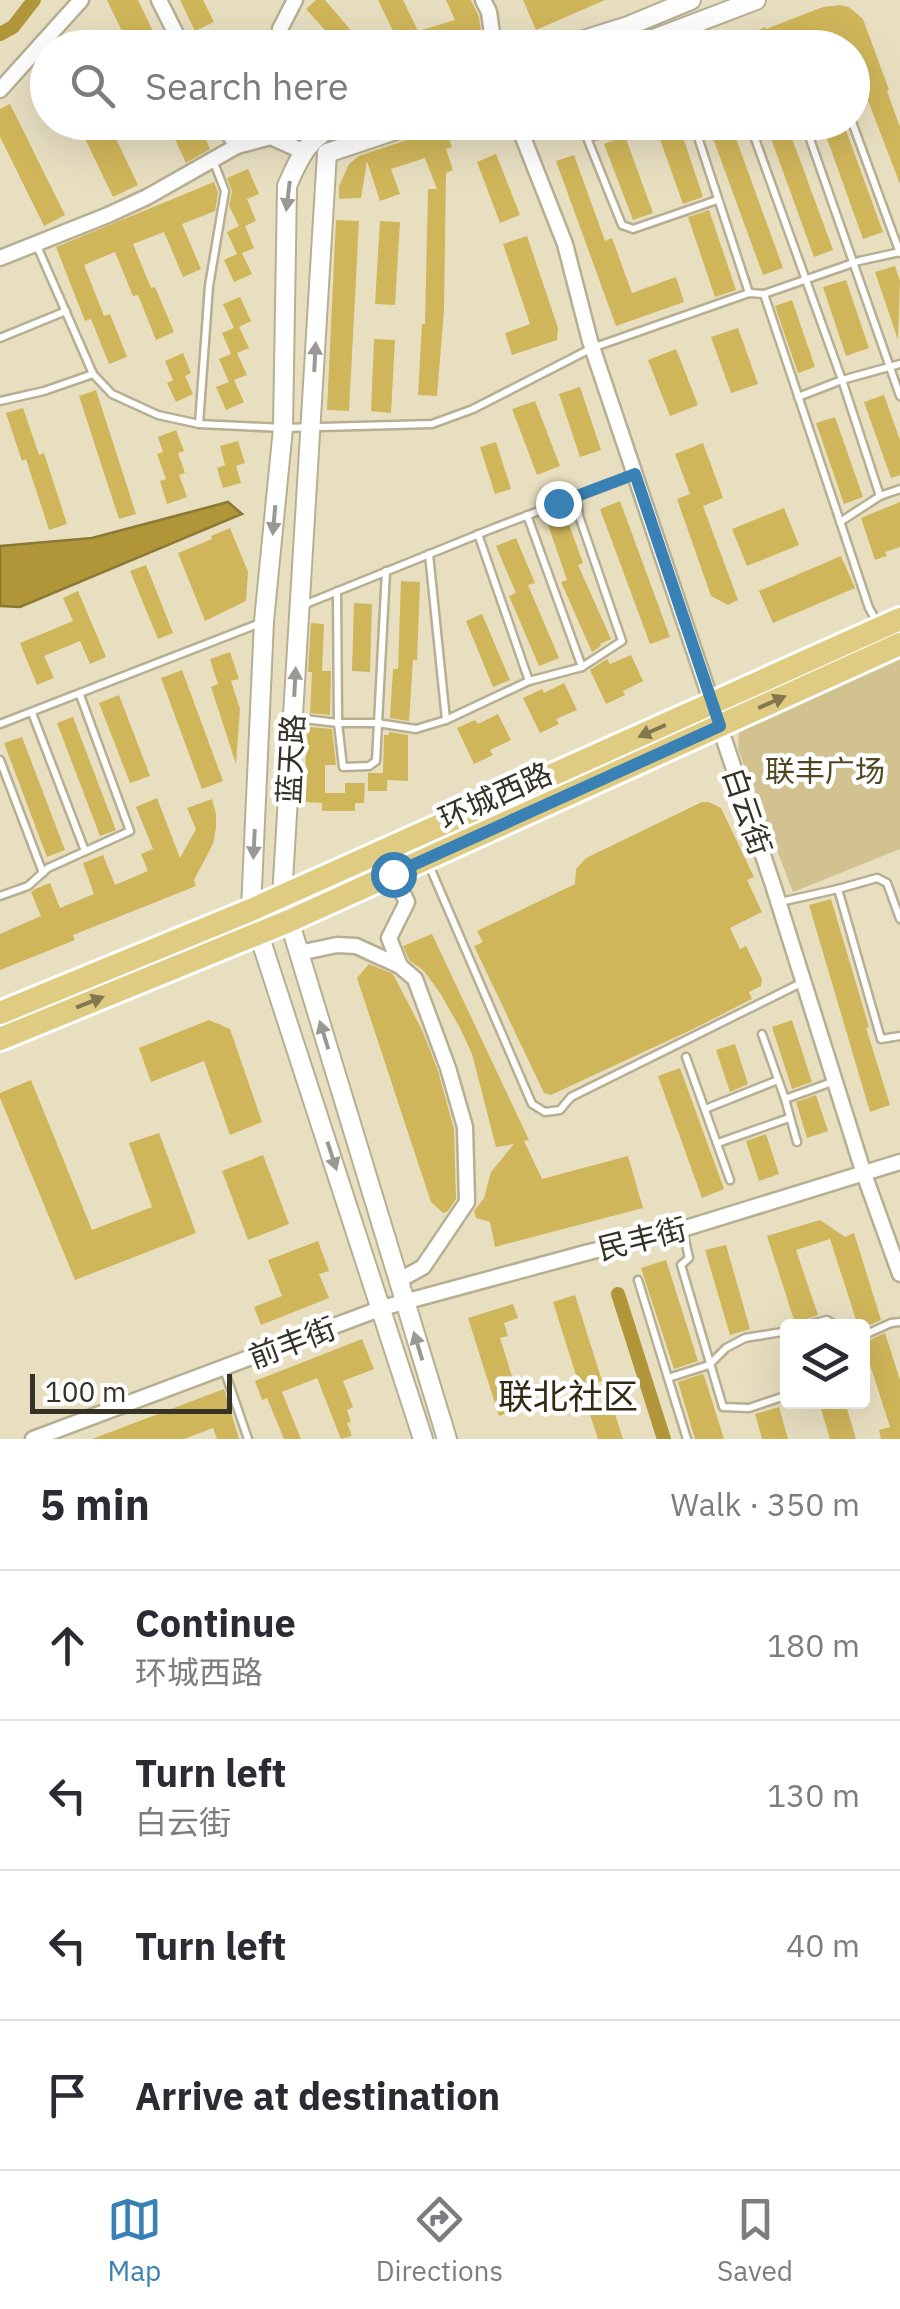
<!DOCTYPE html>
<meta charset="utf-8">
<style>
body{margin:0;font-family:"IBM Plex Sans","Noto Sans SC",sans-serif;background:#f2f2f3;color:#2b2b33}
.controls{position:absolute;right:30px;bottom:30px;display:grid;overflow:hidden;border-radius:10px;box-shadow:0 10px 40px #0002}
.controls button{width:90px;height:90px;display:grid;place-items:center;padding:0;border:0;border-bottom:2px solid #e1e1e2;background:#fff;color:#2b2b33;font:50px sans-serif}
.scale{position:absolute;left:30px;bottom:25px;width:202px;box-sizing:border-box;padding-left:10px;border:5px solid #363226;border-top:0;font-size:28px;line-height:35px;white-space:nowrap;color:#363226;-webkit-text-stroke:8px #fff;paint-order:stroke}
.stop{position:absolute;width:30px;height:30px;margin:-22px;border:8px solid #3980b5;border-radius:50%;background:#fff}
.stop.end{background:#3980b5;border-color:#fff;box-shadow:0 2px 10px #0008}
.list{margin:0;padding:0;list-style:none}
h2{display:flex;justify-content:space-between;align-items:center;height:130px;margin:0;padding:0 40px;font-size:42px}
h2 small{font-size:32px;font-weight:400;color:#7c7c81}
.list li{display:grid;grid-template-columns:65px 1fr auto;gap:30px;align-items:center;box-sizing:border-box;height:150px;padding:0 40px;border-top:2px solid #e1e1e2}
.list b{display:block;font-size:38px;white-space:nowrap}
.list p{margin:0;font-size:32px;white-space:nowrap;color:#7c7c81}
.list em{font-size:32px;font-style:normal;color:#7c7c81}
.icon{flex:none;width:55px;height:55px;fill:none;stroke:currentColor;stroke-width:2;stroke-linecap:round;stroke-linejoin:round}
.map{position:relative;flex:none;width:900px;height:1439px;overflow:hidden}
.search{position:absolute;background:#fff;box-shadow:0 10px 40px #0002;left:30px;right:30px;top:30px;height:110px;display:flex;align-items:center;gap:25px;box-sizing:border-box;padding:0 35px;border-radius:55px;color:#7c7c81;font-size:38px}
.sheet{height:730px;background:#fff}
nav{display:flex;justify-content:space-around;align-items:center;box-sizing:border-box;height:140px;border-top:2px solid #e1e1e2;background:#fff;font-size:28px;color:#7c7c81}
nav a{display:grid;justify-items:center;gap:5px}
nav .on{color:#3980b5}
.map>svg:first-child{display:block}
.green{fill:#d1c28f}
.water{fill:#b09639;stroke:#8b7833;stroke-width:2.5}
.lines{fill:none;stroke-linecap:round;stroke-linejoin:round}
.canal{stroke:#b09639;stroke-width:14}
.building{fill:#d0b65a}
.service-casing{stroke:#b7af92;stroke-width:11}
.minor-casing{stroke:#b7af92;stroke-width:19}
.tertiary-casing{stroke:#b7af92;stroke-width:22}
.primary-casing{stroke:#fff;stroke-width:28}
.service{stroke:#fff;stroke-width:6}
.minor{stroke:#fff;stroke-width:14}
.tertiary{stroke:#fff;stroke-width:18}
.primary{stroke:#dfcc82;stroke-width:22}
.oneway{fill:#9a9892}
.oneway2{fill:#82774f}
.route{stroke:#3980b5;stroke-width:12}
.labels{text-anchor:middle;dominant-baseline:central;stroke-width:9;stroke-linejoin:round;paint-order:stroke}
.street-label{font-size:30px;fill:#363226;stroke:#fff}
.park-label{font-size:30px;fill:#51461f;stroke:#fff}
.quarter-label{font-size:35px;fill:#322a11;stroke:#fff}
</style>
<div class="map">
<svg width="900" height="1439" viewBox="0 0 900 1439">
<rect width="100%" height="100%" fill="#e8dfc1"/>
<polygon class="green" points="900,654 900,849 793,892 738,749 739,733 748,723"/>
<polygon class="water" points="228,502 242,514 20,607 0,606 0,546 92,538"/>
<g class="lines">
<g class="canal">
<polyline points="0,34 13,27 34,0"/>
<polyline points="618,1294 664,1439"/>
</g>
</g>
<g class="building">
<polygon points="107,0 138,0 161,48 130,48"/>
<polygon points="180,0 203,0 214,22 195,31"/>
<polygon points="316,0 325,0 349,28 358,48 336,48 333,39 306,9"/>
<polygon points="378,0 403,0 418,31 455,20 446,0 471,0 479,17 482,38 450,48 372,48 372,45 396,37"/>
<polygon points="523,0 605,0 536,30"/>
<polygon points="840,5 849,7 863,19 889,90 887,91 900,127 900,184 867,98 862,100 852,74 852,48 843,48 838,34 804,48 718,48 765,27 766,29 823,7"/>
<polygon points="10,104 65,215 44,226 0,137 0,109"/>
<polygon points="77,122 108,122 138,185 113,197"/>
<polygon points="167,122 198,122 210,149 186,163"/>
<polygon points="672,122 678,122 703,197 683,204 656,128"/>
<polygon points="707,122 730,122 783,268 763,275"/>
<polygon points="765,122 786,122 833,250 814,257"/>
<polygon points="821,122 843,122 883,232 863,239"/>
<polygon points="445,127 452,147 446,149 453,170 446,173 444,310 437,396 418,395 422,324 425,324 428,189 437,189 425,158 391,169 400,194 380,201 367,161 361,198 339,199 339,186 349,164 359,156"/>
<polygon points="625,136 653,213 633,220 604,144"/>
<polygon points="496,154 520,215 500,223 477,162"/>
<polygon points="574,155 605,241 612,238 632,293 676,277 684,302 616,326 556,161"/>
<polygon points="248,169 259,194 247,199 256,221 245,226 254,248 242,253 252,274 234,282 224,260 237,254 227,232 239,226 229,206 232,191 227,178"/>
<polygon points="214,182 218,192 215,211 182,224 201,269 183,277 164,232 133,244 151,288 155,287 174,332 156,340 138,295 133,296 115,252 84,265 104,316 110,314 127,357 109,364 91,319 85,321 56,247"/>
<polygon points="709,210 736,290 715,297 688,217"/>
<polygon points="336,220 359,221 349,411 327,410"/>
<polygon points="380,221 400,222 395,305 375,304"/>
<polygon points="527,236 558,328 557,340 512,355 505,333 530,324 503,244"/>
<polygon points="895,266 900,281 898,340 875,272"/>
<polygon points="846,280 869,348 846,356 823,287"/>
<polygon points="240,297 251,321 239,327 249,348 237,353 247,375 234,380 244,402 226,410 216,387 229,382 219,359 231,354 222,333 234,328 223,304"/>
<polygon points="792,300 815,367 798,373 775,306"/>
<polygon points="738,328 758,384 731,393 711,337"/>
<polygon points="374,339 395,340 391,413 371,411"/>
<polygon points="676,349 698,405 670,416 648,360"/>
<polygon points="183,353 191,373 185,376 193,394 176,402 167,383 173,380 165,361"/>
<polygon points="580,387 601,450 580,457 559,394"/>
<polygon points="96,390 136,514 119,519 79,396"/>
<polygon points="884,395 900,440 900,475 891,478 864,402"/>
<polygon points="535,401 560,466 537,475 512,409"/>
<polygon points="23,408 39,455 44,453 67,524 49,530 26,459 22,461 6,413"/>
<polygon points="835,417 863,497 844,504 816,423"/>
<polygon points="176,430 184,451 178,453 185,473 179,475 187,497 167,504 160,481 166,479 157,454 163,452 158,437"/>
<polygon points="238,441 245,463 236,466 241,483 223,488 217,468 225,465 220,446"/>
<polygon points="496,442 511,489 495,494 480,447"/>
<polygon points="703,443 723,498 703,506 738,600 728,605 711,596 677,499 690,494 675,454"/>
<polygon points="620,501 670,637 650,644 600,509"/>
<polygon points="900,502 900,547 885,552 887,556 875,560 861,518"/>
<polygon points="784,508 799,545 747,566 732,529"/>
<polygon points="566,516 583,563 578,565 611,639 600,644 601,646 592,652 561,582 567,580 547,522"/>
<polygon points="230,528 248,572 246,601 205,621 178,553 212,539 211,536"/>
<polygon points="516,538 535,583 528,585 559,658 539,666 509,596 516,593 496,546"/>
<polygon points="841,556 855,588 773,623 759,591"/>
<polygon points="146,565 173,633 158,639 130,571"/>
<polygon points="401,581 420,582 417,660 413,660 409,721 390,718 393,669 398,669"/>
<polygon points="78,591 106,657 90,664 80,641 44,656 54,678 37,685 20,643 73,621 63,598"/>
<polygon points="354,603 372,604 370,672 352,671"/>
<polygon points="482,614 510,680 493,687 466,621"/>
<polygon points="311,623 324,624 322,671 331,671 330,715 310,713 312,672 308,672"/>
<polygon points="230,652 239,679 231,681 240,709 236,764 211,687 218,684 210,659"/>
<polygon points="631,655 643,681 623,691 625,695 606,704 590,670 607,659 610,664"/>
<polygon points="182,670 223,781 202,789 161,678"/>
<polygon points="564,683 577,710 556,719 559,724 540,733 523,698 542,689 544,693"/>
<polygon points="119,695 150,776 130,783 99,703"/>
<polygon points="498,714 511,740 490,750 493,755 474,764 457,728 475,720 478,724"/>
<polygon points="73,717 116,830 100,836 57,723"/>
<polygon points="309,727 332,729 336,765 325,765 325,793 345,793 345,783 365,783 364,803 355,803 355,811 322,811 322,803 305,802 306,729 309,729"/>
<polygon points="389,732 408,735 408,781 387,780 387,791 368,791 368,773 383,773 384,735 389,735"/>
<polygon points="22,737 65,850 47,857 4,743"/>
<polygon points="157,798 180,858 196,829 187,808 212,799 216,814 216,828 213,844 194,880 196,886 73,935 75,940 0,970 0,934 41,916 31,892 35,889 50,883 60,908 94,894 83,863 103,855 115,885 148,871 141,854 153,849 136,807"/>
<polygon points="702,802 709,802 721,808 754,877 747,880 762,912 730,928 740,949 746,946 762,979 761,986 749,992 752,999 693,1029 551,1095 544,1093 474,946 483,942 477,931 575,884 576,869 586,858"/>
<polygon points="831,899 869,1027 866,1028 890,1105 870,1112 809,905"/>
<polygon points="432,934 529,1140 524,1141 542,1179 628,1156 643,1208 495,1247 490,1222 476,1218 474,1211 484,1198 491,1172 514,1144 496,1147 472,1054 460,1028 440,993 424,971 409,960 403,946"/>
<polygon points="369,964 393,974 423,1032 438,1071 454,1129 456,1199 448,1211 443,1213 431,1202 357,978"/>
<polygon points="209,1020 230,1029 262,1122 230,1135 204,1061 151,1082 139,1048"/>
<polygon points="792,1020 812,1082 792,1089 772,1027"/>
<polygon points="735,1044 748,1084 730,1092 716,1050"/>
<polygon points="680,1068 724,1189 702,1198 658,1076"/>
<polygon points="31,1080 92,1230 152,1207 129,1143 159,1133 196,1233 75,1280 0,1098 0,1093"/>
<polygon points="816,1095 828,1131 807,1138 796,1102"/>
<polygon points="766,1134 779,1174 759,1181 746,1141"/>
<polygon points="263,1155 289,1224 248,1240 222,1171"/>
<polygon points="820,1220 845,1237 854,1233 881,1320 862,1328 858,1326 830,1239 796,1250 818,1315 795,1323 767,1236"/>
<polygon points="318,1241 329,1271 319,1274 329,1298 261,1325 254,1307 282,1296 268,1260"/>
<polygon points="726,1245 750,1329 730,1335 705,1250"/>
<polygon points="666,1260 698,1361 674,1369 641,1268"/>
<polygon points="575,1295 602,1381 580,1388 553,1302"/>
<polygon points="513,1304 518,1318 504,1323 508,1336 500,1338 522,1408 499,1416 468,1318"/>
<polygon points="885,1333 900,1380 900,1439 881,1439 879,1430 890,1427 863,1343"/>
<polygon points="362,1339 374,1369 343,1381 353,1407 347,1410 351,1422 347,1423 352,1436 341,1439 317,1378 282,1392 301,1439 284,1439 267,1398 262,1400 255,1381"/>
<polygon points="702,1374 704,1375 724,1439 695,1439 678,1382"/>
<polygon points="224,1389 239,1439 217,1439 213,1428 184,1439 92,1439"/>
<polygon points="819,1402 845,1402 856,1439 830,1439"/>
<polygon points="779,1407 788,1439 762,1439 755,1414"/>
<polygon points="613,1408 623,1439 598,1439 590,1415"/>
</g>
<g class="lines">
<defs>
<g id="service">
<polyline points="820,48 825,48"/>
<polyline points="644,122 587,138 622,225 633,229 717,200"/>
<polyline points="693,122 749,293"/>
<polyline points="749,122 842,380 880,496"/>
<polyline points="804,122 900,396"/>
<polyline points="852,122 900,253"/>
<polyline points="37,246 93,374 112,394 158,415 199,424 283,428 432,424 473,409 592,348 749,293 764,294 859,261 900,252"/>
<polyline points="764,294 869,608 877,622"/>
<polyline points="0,338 66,311"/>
<polyline points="798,397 842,380 900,364"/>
<polyline points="0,401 44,391 93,374"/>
<polyline points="199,424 209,286 225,191 213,160"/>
<polyline points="527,515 582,667"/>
<polyline points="840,522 880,496 900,489"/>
<polyline points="478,534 529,681"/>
<polyline points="337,591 338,723 343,767 369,766 376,761 386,571"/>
<polyline points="301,606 494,528 634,475"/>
<polyline points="32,713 85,851"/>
<polyline points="296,718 338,723 377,723 416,729 446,720 429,554"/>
<polyline points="446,720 529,681 582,667 622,641 579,516 577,496"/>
<polyline points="0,724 263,622"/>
<polyline points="0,760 43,873"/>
<polyline points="429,865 532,1104 545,1112 560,1110 571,1097 803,982"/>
<polyline points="838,889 877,878 887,883 900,919"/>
<polyline points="0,896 28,886 48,868 130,831 80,695"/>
<polyline points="780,902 838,889 881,1039 900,1036"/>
<polyline points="762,1034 785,1099 835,1081"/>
<polyline points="686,1057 730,1180"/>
<polyline points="785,1099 797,1142"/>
<polyline points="705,1109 778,1080"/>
<polyline points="718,1143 789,1118"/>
<polyline points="683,1231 689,1258 681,1265 723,1407 749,1408 788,1395"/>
<polyline points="638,1280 668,1378"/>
<polyline points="803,1326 827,1320 837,1326"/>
<polyline points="862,1336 891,1323 900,1322"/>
<polyline points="224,1369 248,1439"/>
<polyline points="687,1439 668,1378 709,1365 726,1348 745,1338 788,1331"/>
</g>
<g id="minor">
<polyline points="159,0 183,48"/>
<polyline points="483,0 489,12 494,48"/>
<polyline points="280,29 295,0"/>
<polyline points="0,90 81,0"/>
<polyline points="221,122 237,146"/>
<polyline points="517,122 565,244 590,341 773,885 864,1174 900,1274"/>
<polyline points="0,258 108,215 147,197 237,146 271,137 302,151"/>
<polyline points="393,874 407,902 389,938 400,966"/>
<polyline points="299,953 337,945 356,946 400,966 415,979 448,1068 465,1127 467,1202 423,1267 398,1281"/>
<polyline points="33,1439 382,1308 589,1252 673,1232 900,1162"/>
</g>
<g id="tertiary">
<polyline points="558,48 628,26 691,0"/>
<polyline points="630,48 756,0"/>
<path d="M343 122C310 135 300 155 287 186L283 428 264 621 251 910 423 1439"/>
<polyline points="420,122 327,153 282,897 447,1439"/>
</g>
<g id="primary">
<polyline points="0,1013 251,910 900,619"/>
<polyline points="0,1039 289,921 900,644"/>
</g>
</defs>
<use href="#service" class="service-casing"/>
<use href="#minor" class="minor-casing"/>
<use href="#tertiary" class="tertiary-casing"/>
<use href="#primary" class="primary-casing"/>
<use href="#service" class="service"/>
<use href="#minor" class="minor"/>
<use href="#tertiary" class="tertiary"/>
<use href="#primary" class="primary"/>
</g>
<defs><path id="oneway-solid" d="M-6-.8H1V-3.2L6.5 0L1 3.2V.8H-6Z" transform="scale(2.5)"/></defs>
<g class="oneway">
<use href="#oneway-solid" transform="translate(288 196) rotate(97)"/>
<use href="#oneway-solid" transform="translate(315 357) rotate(-87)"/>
<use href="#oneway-solid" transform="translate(274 520) rotate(95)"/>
<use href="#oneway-solid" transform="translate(295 682) rotate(-87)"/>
<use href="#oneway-solid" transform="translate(254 844) rotate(93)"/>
<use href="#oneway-solid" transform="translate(324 1035) rotate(-107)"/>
<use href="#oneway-solid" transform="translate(332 1156) rotate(72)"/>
<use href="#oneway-solid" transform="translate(418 1346) rotate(-107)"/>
</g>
<g class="oneway2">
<use href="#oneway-solid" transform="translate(772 702) rotate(-24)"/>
<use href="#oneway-solid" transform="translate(652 731) rotate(156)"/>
<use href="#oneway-solid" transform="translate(90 1002) rotate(-22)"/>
</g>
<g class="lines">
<polyline class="route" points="393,874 720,726 635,474 558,503"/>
</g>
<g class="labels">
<g class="street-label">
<text transform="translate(290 759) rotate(-87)">蓝天路</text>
<text transform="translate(495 795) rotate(-24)">环城西路</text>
<text transform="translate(748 811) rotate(71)">白云街</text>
<text transform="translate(642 1238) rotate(-14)">民丰街</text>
<text transform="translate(292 1342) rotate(-21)">前丰街</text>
</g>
<g class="park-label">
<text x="825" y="770">联丰广场</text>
</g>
<g class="quarter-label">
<text x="568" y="1396">联北社区</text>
</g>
</g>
</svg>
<div class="controls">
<button><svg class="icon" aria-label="layers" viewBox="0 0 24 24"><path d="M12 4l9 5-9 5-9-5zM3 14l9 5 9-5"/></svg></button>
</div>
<div class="scale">100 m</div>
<div class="stop" style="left:393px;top:874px"></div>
<div class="stop end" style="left:558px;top:503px"></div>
<div class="search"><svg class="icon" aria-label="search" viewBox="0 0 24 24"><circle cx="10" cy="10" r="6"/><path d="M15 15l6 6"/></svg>Search here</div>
</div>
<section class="sheet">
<h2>5 min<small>Walk · 350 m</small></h2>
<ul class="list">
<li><svg class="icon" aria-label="ahead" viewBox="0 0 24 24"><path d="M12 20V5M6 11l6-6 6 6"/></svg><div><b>Continue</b><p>环城西路</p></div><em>180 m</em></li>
<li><svg class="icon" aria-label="left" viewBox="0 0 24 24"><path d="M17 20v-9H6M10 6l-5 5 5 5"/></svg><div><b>Turn left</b><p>白云街</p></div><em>130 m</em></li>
<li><svg class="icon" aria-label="left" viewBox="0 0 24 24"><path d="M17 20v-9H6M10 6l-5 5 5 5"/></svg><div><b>Turn left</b></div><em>40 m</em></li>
<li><svg class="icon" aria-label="arrive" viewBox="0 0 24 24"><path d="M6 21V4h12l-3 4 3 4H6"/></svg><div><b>Arrive at destination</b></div></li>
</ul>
</section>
<nav>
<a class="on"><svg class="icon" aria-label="map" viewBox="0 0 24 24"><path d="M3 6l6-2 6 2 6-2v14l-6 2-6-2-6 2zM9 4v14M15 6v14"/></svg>Map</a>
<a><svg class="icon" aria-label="directions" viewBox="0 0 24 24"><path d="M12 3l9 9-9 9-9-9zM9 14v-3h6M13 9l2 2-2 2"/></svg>Directions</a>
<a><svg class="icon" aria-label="saved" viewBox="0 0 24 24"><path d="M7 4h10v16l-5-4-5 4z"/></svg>Saved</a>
</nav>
